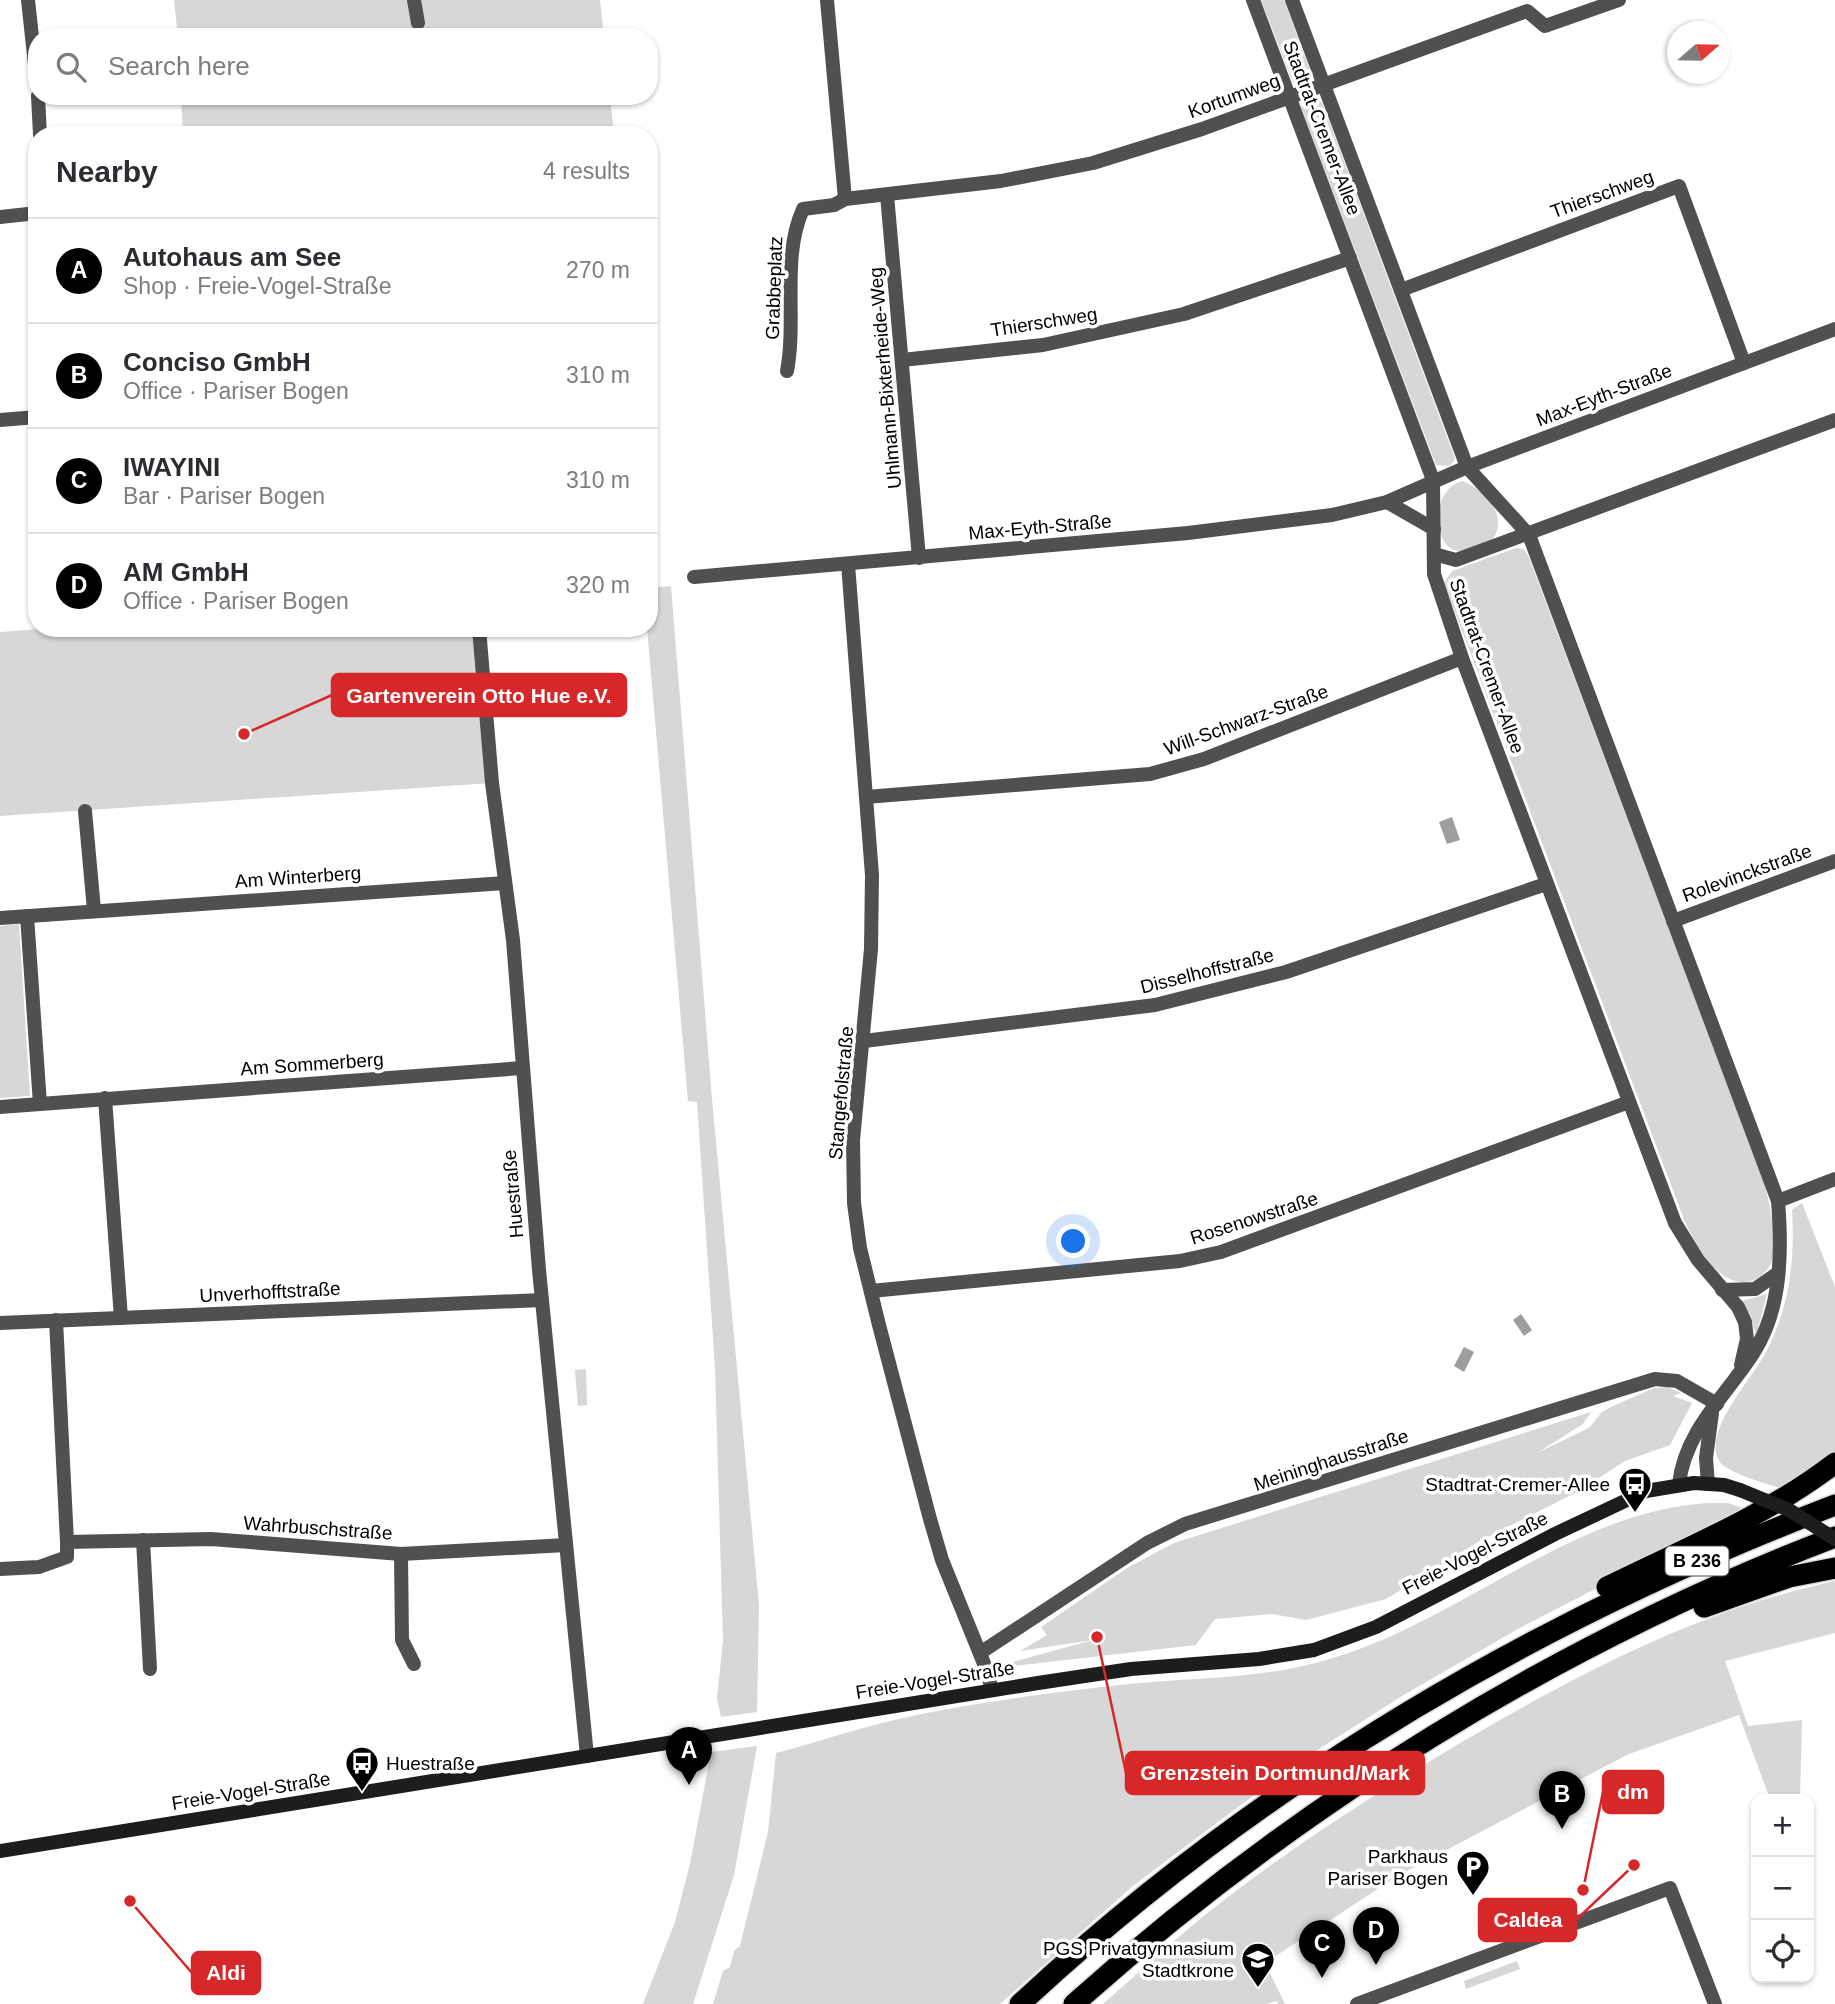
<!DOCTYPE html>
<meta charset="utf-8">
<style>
body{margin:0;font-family:Helvetica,sans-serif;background:#f7f7f7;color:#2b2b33}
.controls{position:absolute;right:21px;bottom:21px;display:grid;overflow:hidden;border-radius:14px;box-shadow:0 2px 5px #0004}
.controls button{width:63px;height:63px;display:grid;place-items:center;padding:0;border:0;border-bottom:2px solid #e1e1e2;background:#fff;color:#2b2b33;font:35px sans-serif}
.compass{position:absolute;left:1667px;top:21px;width:63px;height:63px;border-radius:50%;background:#fff;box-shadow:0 2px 5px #0004;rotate:70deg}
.you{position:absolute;left:1074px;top:1242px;width:24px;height:24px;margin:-18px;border:5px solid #fff;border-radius:50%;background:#1a73e8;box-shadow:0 0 0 10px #1a73e833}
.badge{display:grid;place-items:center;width:46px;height:46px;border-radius:50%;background:#000;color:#fff;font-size:23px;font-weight:700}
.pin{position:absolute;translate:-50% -58px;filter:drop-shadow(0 2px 4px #0008)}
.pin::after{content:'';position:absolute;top:37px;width:24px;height:21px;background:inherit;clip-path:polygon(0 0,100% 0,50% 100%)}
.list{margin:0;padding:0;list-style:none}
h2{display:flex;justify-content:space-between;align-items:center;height:91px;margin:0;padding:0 28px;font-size:30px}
h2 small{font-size:23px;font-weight:400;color:#7c7c81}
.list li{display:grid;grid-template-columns:46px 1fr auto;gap:21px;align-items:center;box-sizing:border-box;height:105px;padding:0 28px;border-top:2px solid #e1e1e2}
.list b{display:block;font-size:26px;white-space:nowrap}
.list p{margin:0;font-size:23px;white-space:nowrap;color:#7c7c81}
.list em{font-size:23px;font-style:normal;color:#7c7c81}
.icon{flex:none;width:38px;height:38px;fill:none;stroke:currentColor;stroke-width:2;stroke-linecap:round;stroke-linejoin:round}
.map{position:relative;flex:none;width:1835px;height:2004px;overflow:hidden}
.search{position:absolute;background:#fff;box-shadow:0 2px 5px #0004;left:28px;top:28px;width:630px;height:77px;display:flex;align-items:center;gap:18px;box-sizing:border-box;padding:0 24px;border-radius:28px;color:#7c7c81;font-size:26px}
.panel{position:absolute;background:#fff;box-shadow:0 2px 5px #0004;left:28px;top:126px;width:630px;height:511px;border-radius:28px}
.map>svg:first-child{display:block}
.green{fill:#d7d7d7}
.water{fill:#9e9e9e}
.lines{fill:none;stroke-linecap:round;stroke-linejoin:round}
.highway-casing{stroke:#dbdbdb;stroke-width:24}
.street{stroke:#505050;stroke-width:14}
.secondary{stroke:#1d1d1d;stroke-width:14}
.highway{stroke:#000;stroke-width:21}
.secondary-bridge{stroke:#1d1d1d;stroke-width:14}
.labels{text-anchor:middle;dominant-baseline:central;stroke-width:7;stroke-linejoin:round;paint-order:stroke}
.shield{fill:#fff;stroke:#4c4c4c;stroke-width:2}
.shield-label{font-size:18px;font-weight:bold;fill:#000}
.street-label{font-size:19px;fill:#000;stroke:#fff}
.poi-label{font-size:19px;fill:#000;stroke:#fff;text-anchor:end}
.leader{fill:none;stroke:#d62828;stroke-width:2.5}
.callout-dot{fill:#d62828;stroke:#fff;stroke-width:2.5}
.callout{fill:#d62828;stroke:#d62828;stroke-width:2.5}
.callout-label{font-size:21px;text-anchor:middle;font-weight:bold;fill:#fff}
</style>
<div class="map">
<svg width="1835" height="2004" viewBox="0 0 1835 2004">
<rect width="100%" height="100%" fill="#fff"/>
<g class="green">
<polygon points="174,0 600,0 604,37 178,37"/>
<polygon points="1261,0 1284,0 1311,73 1305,84 1293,83"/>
<polygon points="181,96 610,96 614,135 183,135"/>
<polygon points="1310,97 1322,102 1453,453 1455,459 1450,466 1436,465 1301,107"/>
<path d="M1462 481C1485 489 1511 518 1491 541 1482 544 1470 551 1460 551 1430 549 1431 489 1462 481Z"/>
<polygon points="649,485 658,574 649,574"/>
<path d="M1516 548 1523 549 1528 555 1765 1184C1769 1206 1779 1239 1772 1261 1769 1269 1761 1277 1754 1280 1721 1292 1697 1247 1685 1222L1444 583 1452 571Z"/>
<polygon points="671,586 712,1099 759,1605 757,1712 721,1717 717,1698 723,1641 715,1368 697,1102 688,1101 647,628 649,588"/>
<polygon points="55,628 479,628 492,783 0,816 0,632"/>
<polygon points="19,924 30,1096 0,1098 0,926"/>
<path d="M1802 1203 1835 1287V1454L1784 1489C1769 1484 1724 1473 1718 1459 1704 1428 1754 1377 1767 1350 1790 1305 1795 1260 1792 1210Z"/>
<polygon points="1767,1294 1756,1337 1751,1317 1741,1301"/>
<polygon points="586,1369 587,1405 578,1406 575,1370"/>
<polygon points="1667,1387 1681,1393 1673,1396 1692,1403 1670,1445 1625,1461 1579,1491 1478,1542 1386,1599 1306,1620 1272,1614 1215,1619 1196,1645 1006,1667 1009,1663 1093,1640 1020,1651 1047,1635 1041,1627 1127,1568 1174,1543 1591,1412 1583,1424 1537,1453 1589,1428 1602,1412 1611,1407 1654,1388"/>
<path d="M1708 1503H1728L1748 1510 1516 1630 1402 1696 1297 1763 1134 1885 1000 2004H713L723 1971 730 1967 734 1951 740 1946 768 1832 776 1753C818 1742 861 1727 903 1718 975 1702 1056 1692 1129 1684 1198 1677 1267 1679 1333 1658 1463 1619 1570 1512 1708 1503Z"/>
<path d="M1835 1581V1633L1725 1661 1748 1726 1802 1720 1800 1799H1770L1739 1715 1629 1754 1575 1782 1399 1875 1265 1963 1285 2004H1278L1277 2001 1267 2004H1103C1143 1969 1182 1932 1224 1900 1299 1842 1381 1790 1462 1742 1580 1673 1700 1610 1835 1581Z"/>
<polygon points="757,1746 734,1875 693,2004 643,2004 675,1922 690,1864 711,1752"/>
<polygon points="1517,1961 1520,1969 1466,1989 1464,1981"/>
</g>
<g class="water">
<polygon points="1452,817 1460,840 1447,844 1439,822"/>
<polygon points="1521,1314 1532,1330 1524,1336 1513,1320"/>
<polygon points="1464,1347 1474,1352 1464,1372 1454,1366"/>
</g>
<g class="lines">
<defs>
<g id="highway">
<path d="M1607 1587C1684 1549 1766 1516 1835 1463"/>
<polyline points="1704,1607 1789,1577 1835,1568"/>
<path d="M1020 2004C1258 1782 1533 1621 1835 1505"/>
<path d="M1074 2004C1295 1806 1557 1643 1835 1537"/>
</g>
</defs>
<use href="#highway" class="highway-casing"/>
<g class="street">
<polyline points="28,0 37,83"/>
<polyline points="414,0 418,23"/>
<polyline points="827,0 845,199"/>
<polyline points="1253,0 1433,480 1434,574 1462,658 1675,1223 1698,1260 1738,1307 1745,1322 1747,1339 1741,1365"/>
<path d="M1292 0 1467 467 1529 535 1778 1201C1782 1250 1782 1308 1754 1352 1727 1395 1685 1430 1679 1484"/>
<polyline points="38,96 40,135"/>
<polyline points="887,195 919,558"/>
<polyline points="0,217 37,213"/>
<polyline points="1401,290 1679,186 1744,363"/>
<polyline points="902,360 1043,345 1184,314 1350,258"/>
<path d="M787 371C797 318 781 258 803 209L834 205 845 199 1001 181 1093 163 1202 129 1527 11 1545 26 1619 0"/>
<polyline points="0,420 37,417"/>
<polyline points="1387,502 1434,529"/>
<polyline points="1434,554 1456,560 1835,420"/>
<polyline points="848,564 872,875 871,949 853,1140 854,1203 860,1248 879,1325 930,1519 942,1560 987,1671 992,1690"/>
<polyline points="694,577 1188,533 1332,515 1387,502 1467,467 1835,329"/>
<polyline points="479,628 492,783 513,940 539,1270 587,1756"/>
<polyline points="866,797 1150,774 1204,759 1462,658"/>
<polyline points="85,811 94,910"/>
<polyline points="27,916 40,1104"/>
<polyline points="0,918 505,883"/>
<polyline points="1673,921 1835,861"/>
<polyline points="864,1041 1155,1005 1286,972 1546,884"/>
<polyline points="105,1098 121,1318"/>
<polyline points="0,1107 522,1068"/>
<polyline points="1778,1201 1835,1179"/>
<polyline points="1722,1290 1755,1289 1778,1273"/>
<polyline points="871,1291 1180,1261 1221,1252 1629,1102"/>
<polyline points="56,1320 67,1542"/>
<polyline points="0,1323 542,1300"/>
<polyline points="1708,1484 1706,1458 1712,1413"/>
<polyline points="143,1540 150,1669"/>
<polyline points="401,1554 402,1640 414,1664"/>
<polyline points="0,1569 39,1567 67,1557 67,1542 211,1539 401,1554 566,1545"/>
<polyline points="980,1653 1147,1543 1185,1524 1655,1379 1677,1381 1717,1404"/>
<polyline points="1357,2004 1670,1888 1715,2004"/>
</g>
<polyline class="secondary" points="0,1851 1038,1683 1131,1669 1259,1659 1314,1650 1376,1627 1555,1534 1646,1491 1694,1483 1724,1485 1740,1490"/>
<use href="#highway" class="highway"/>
<polyline class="secondary-bridge" points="1740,1490 1789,1510 1835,1539"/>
</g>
<defs>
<symbol id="bus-pin" viewBox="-11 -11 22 30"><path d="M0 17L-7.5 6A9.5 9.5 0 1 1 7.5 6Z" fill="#000" stroke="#fff"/><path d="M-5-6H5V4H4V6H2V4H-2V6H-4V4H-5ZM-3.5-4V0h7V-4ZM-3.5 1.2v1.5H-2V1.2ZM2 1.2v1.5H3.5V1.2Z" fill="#fff"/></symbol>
<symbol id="parking-pin" viewBox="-11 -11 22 30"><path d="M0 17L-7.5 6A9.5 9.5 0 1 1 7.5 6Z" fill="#000" stroke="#fff"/><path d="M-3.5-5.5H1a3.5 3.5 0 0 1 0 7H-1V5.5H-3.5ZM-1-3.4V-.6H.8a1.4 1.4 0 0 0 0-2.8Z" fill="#fff"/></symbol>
<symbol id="school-pin" viewBox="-11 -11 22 30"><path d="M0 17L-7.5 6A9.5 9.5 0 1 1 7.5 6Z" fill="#000" stroke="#fff"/><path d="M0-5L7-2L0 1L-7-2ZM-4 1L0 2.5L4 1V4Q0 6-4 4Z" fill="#fff"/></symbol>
</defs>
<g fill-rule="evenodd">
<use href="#bus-pin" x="1616" y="1465" width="38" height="52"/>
<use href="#bus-pin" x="343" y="1744" width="38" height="52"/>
<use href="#parking-pin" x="1454" y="1848" width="38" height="52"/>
<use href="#school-pin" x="1239" y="1940" width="38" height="52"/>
</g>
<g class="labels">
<rect class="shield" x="1665.5" y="1546.5" width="63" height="29" rx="5"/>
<g class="shield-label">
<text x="1697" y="1561">B 236</text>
</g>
<g class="street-label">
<text transform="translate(1234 96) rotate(-20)">Kortumweg</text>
<text transform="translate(1322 128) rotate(69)">Stadtrat-Cremer-Allee</text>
<text transform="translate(1602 194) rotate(-20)">Thierschweg</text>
<text transform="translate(774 288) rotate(-88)">Grabbeplatz</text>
<text transform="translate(1044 322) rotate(-9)">Thierschweg</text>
<text transform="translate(885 378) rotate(-95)">Uhlmann-Bixterheide-Weg</text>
<text transform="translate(1604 395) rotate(-21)">Max-Eyth-Straße</text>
<text transform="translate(1040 527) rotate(-5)">Max-Eyth-Straße</text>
<text transform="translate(1487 666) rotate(70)">Stadtrat-Cremer-Allee</text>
<text transform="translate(1246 720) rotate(-20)">Will-Schwarz-Straße</text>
<text transform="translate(1747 873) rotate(-20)">Rolevinckstraße</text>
<text transform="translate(298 877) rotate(-4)">Am Winterberg</text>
<text transform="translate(1207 971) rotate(-14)">Disselhoffstraße</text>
<text transform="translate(312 1064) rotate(-4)">Am Sommerberg</text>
<text transform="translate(841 1093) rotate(-85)">Stangefolstraße</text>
<text transform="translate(513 1194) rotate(-95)">Huestraße</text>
<text transform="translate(1254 1218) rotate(-18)">Rosenowstraße</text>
<text transform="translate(270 1292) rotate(-3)">Unverhofftstraße</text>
<text transform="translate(1331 1460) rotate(-18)">Meininghausstraße</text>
<text transform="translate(318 1528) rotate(4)">Wahrbuschstraße</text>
<text transform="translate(1475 1553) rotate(-27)">Freie-Vogel-Straße</text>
<text transform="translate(935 1680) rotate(-9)">Freie-Vogel-Straße</text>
<text transform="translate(251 1791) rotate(-9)">Freie-Vogel-Straße</text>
</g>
<g class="poi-label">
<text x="1610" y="1484">Stadtrat-Cremer-Allee</text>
<text x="386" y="1763" text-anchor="start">Huestraße</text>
<text x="1448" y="1856">Parkhaus<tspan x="1448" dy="22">Pariser Bogen</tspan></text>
<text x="1234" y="1948">PGS Privatgymnasium<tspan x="1234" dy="22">Stadtkrone</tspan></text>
</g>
</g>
<path class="leader" d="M244 734L332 695M1097 1637L1126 1773M1583 1890L1603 1792M1634 1865L1576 1920M130 1901L192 1973"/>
<g class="callout-dot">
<circle cx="244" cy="734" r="7"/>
<circle cx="1097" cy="1637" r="7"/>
<circle cx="1583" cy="1890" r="7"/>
<circle cx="1634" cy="1865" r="7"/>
<circle cx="130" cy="1901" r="7"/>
</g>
<g class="callout">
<rect x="332" y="674" width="294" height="42" rx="7"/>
<rect x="1126" y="1752" width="298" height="42" rx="7"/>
<rect x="1603" y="1771" width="60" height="42" rx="7"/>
<rect x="1479" y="1899" width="97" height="42" rx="7"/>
<rect x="192" y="1952" width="68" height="42" rx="7"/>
</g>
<g class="callout-label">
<text x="479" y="703">Gartenverein Otto Hue e.V.</text>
<text x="1275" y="1780">Grenzstein Dortmund/Mark</text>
<text x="1633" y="1799">dm</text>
<text x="1528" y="1927">Caldea</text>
<text x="226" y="1980">Aldi</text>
</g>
</svg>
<div class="controls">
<button>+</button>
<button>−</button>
<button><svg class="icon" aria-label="locate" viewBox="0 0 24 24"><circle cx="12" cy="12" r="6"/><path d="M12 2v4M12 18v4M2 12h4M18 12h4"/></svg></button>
</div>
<svg class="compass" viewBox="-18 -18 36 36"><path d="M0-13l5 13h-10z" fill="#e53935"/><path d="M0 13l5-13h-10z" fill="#7c7c81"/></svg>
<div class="you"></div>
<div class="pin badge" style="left:689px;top:1785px">A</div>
<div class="pin badge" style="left:1562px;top:1829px">B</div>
<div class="pin badge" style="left:1322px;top:1978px">C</div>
<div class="pin badge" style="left:1376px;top:1965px">D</div>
<div class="search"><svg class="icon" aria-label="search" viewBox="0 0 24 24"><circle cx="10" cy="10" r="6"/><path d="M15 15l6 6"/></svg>Search here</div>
<section class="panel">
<h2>Nearby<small>4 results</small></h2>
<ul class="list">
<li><span class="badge">A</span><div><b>Autohaus am See</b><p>Shop · Freie-Vogel-Straße</p></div><em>270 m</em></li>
<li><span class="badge">B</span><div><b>Conciso GmbH</b><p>Office · Pariser Bogen</p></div><em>310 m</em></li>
<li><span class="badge">C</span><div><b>IWAYINI</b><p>Bar · Pariser Bogen</p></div><em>310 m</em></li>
<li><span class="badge">D</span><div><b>AM GmbH</b><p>Office · Pariser Bogen</p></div><em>320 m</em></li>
</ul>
</section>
</div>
